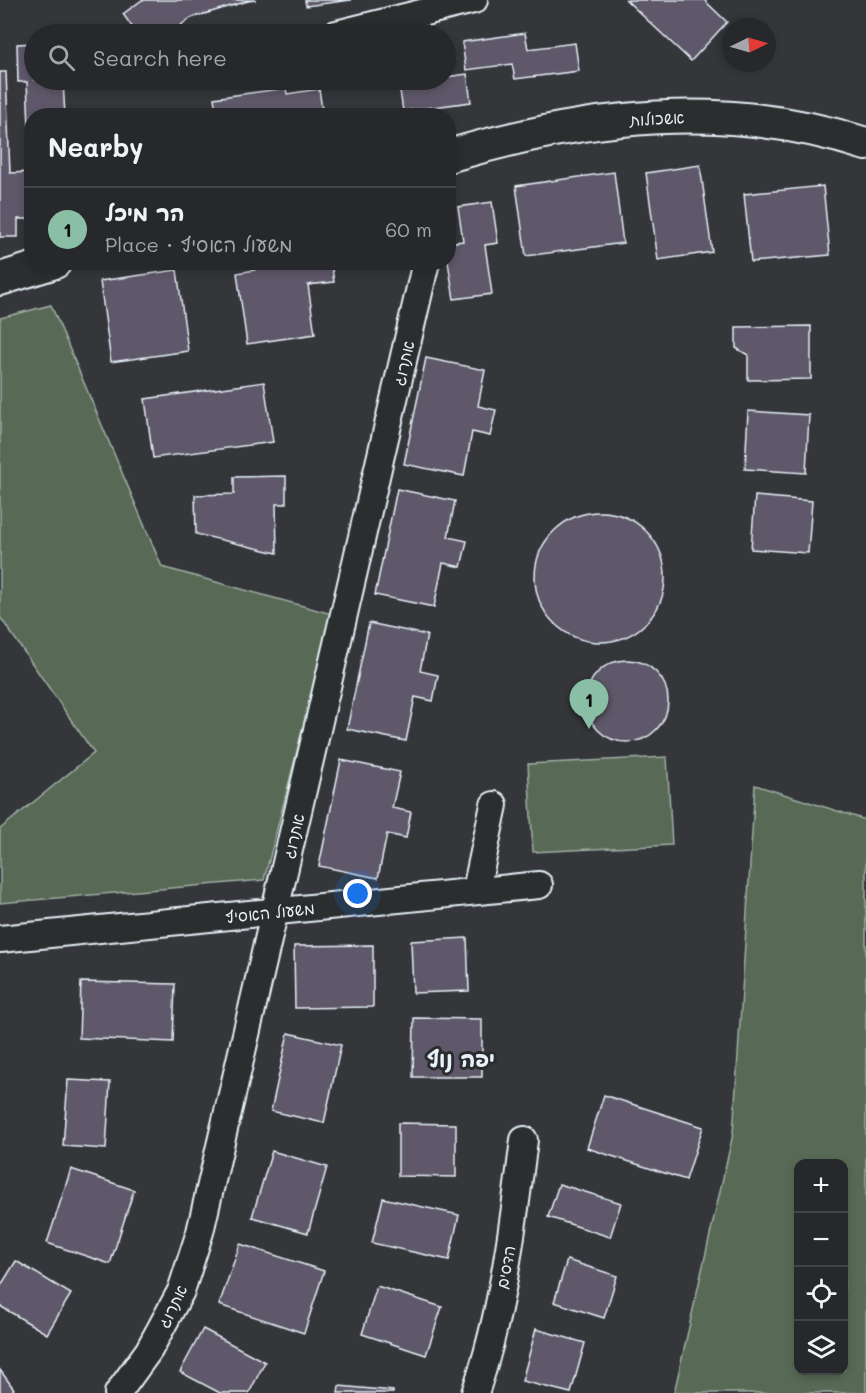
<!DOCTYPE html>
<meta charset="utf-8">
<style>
body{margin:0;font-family:Mali,"Playpen Sans Hebrew",sans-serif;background:#333438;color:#f1f3f6}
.controls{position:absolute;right:18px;bottom:18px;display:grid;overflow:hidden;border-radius:12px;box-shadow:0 3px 9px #0003}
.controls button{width:54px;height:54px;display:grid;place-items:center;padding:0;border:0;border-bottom:2px solid #434448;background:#27282c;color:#f1f3f6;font:30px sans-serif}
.compass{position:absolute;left:722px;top:18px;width:54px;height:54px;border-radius:50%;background:#27282c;box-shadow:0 3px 9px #0003;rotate:85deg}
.you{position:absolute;left:358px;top:894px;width:21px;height:21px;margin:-15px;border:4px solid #fff;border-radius:50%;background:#1a73e8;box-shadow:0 0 0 9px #1a73e833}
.badge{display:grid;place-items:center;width:39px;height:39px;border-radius:50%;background:#8abfa5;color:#111;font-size:20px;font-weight:700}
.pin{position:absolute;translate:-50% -50px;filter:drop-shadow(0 2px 3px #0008)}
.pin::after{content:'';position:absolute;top:32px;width:21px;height:18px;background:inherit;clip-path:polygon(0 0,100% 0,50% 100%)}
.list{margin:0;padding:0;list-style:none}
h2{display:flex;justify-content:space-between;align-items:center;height:78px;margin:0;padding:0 24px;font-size:26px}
h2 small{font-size:20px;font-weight:400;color:#a4a6a9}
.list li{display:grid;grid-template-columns:39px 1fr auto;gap:18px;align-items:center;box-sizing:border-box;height:84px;padding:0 24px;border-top:2px solid #434448}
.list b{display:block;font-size:22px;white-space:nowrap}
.list p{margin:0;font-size:20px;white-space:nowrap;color:#a4a6a9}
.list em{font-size:20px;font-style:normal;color:#a4a6a9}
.icon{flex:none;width:33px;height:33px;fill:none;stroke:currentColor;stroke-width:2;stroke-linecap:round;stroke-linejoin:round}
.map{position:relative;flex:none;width:866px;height:1393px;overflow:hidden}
.search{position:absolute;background:#27282c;box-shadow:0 3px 9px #0003;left:24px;top:24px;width:432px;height:66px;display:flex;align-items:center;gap:15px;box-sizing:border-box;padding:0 21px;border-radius:33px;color:#a4a6a9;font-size:22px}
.panel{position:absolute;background:#27282c;box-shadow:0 3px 9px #0003;left:24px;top:108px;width:432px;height:162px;border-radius:24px}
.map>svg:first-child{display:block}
.green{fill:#596b55;stroke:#a0aea6;stroke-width:1.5;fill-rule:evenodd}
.building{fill:#5e596b;stroke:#e8f1f8;stroke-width:1.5}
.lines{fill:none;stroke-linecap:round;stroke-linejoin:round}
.minor-casing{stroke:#e8f1f8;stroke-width:30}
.tertiary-casing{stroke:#e8f1f8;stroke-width:36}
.minor{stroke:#2a2d2e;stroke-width:26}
.tertiary{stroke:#2a2d2e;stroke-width:32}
.labels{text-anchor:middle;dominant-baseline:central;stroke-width:6;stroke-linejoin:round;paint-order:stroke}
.street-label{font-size:16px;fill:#e8f1f8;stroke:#2a2d2e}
.district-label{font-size:22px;font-weight:bold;fill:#e8f1f8;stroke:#2a2d2e}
</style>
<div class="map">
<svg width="866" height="1393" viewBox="0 0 866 1393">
<rect width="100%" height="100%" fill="#34363a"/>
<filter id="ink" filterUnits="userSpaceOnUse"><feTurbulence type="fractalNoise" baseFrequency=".0167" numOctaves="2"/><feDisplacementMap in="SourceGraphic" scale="12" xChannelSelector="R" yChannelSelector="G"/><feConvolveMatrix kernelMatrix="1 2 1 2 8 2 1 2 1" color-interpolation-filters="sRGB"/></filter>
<g filter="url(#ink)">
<g class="green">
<polygon points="51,305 162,567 332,614 264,880 0,903 0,829 94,753 0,617 0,318"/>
<polygon points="667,757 672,845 533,852 528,764"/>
<path d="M755 785 866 820V1393H674L733 1134ZM798 1164H844V1370H798Z"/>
</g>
<g class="building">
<polygon points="142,0 256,0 248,1 191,18 168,34 137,34 123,14"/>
<polygon points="305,0 351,0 306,6"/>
<polygon points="626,0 704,0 727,22 691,61"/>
<polygon points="525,33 528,49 575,43 579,71 515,79 512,64 466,70 462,42"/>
<polygon points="34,43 34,80 63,80 65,116 32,116 32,219 18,219 18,237 0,237 0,72 6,72 10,173 31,172 27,82 18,82 17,44"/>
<polygon points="467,74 471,102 403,111 399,84 446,80 446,77"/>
<polygon points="286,88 287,94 319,89 323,116 217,116 214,98"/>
<polygon points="700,165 712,252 658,260 646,173"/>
<polygon points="614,172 623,243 526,256 516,186"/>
<polygon points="823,186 830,255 751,262 744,194"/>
<polygon points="492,202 498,243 485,245 492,294 454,299 448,262 448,243 463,241 458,207"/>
<polygon points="253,262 331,262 334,282 308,285 315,334 247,344 237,273 255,270"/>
<polygon points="177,270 188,351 111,362 100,281"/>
<polygon points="811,326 811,379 748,380 748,355 736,348 736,327"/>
<polygon points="426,358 485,370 478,406 496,410 490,436 472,432 464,476 404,464"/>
<polygon points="264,382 273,442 153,458 145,399"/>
<polygon points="748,411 809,415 806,473 745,469"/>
<polygon points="286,476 286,504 276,504 277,553 196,534 195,495 234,494 234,477"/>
<polygon points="397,489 455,501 448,537 467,541 461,567 443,563 434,607 375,595"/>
<polygon points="755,496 812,501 808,553 751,549"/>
<circle cx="600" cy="577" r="65"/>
<polygon points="369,623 427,635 420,671 438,675 433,701 415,697 406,741 347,729"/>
<circle cx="627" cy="701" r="41"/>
<polygon points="341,760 400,772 392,808 411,812 406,838 387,834 378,878 319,866"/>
<polygon points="467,938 469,991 413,993 411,941"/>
<polygon points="373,945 373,1007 295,1008 294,946"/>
<polygon points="81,982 175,984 173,1042 79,1038"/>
<polygon points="414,1018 482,1019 482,1077 413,1077"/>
<polygon points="288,1033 341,1045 324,1123 271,1111"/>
<polygon points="68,1080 110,1082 106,1149 63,1146"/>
<polygon points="604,1095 703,1127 686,1180 587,1148"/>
<polygon points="398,1123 456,1124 456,1177 398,1176"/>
<polygon points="272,1151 327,1167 308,1233 252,1217"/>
<polygon points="71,1169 134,1190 110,1264 47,1243"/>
<polygon points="559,1184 621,1203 610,1237 548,1217"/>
<polygon points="383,1198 459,1215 449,1260 372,1243"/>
<polygon points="240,1244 324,1271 304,1333 219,1305"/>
<polygon points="567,1260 617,1276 604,1318 554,1302"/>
<polygon points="16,1261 71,1294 47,1334 0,1306 0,1287"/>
<polygon points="377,1286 442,1307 426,1355 362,1334"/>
<polygon points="203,1329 265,1362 249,1393 220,1393 180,1372"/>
<polygon points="536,1329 585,1343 571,1393 522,1381"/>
<polygon points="0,1370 14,1389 10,1393 0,1393"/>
<polygon points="339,1386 393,1391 393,1393 338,1393"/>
</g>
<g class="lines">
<defs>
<g id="minor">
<polyline points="336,34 474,0"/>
<polyline points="476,890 494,805"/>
<polyline points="0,939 539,885"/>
<polyline points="118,1393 149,1350 181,1291 200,1232 426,262"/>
<path d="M475 1393C503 1312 513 1225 524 1140"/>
</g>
<g id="tertiary">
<path d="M448 156C587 115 726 98 866 144"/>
<polyline points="0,279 55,262"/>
</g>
</defs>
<use href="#minor" class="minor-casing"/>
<use href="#tertiary" class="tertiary-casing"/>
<use href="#minor" class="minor"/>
<use href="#tertiary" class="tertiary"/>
</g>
</g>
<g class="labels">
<g class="street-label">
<text transform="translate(657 118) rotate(-3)">אשכולות</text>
<text transform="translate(403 363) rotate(-77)">אתרוג</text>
<text transform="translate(293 836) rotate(-77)">אתרוג</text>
<text transform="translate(270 912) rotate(-6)">משעול האסיף</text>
<text transform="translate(505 1267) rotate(-79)">הדסים</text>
<text transform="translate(172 1306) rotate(-64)">אתרוג</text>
</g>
<g class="district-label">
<text x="461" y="1058">יפה נוף</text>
</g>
</g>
</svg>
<div class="controls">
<button>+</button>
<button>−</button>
<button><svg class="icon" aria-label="locate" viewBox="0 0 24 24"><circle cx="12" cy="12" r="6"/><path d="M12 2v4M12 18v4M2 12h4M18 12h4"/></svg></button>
<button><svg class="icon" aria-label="layers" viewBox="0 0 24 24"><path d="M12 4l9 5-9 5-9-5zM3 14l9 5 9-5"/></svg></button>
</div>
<svg class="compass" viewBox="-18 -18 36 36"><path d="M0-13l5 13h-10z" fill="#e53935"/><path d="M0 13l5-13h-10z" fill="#a4a6a9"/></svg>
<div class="you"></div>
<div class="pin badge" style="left:589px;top:729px">1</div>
<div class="search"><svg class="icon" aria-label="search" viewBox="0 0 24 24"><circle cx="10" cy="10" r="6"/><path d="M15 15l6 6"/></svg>Search here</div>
<section class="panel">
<h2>Nearby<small></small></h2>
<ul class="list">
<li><span class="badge">1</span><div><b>הר מיכל</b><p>Place · משעול האסיף</p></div><em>60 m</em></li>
</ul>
</section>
</div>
